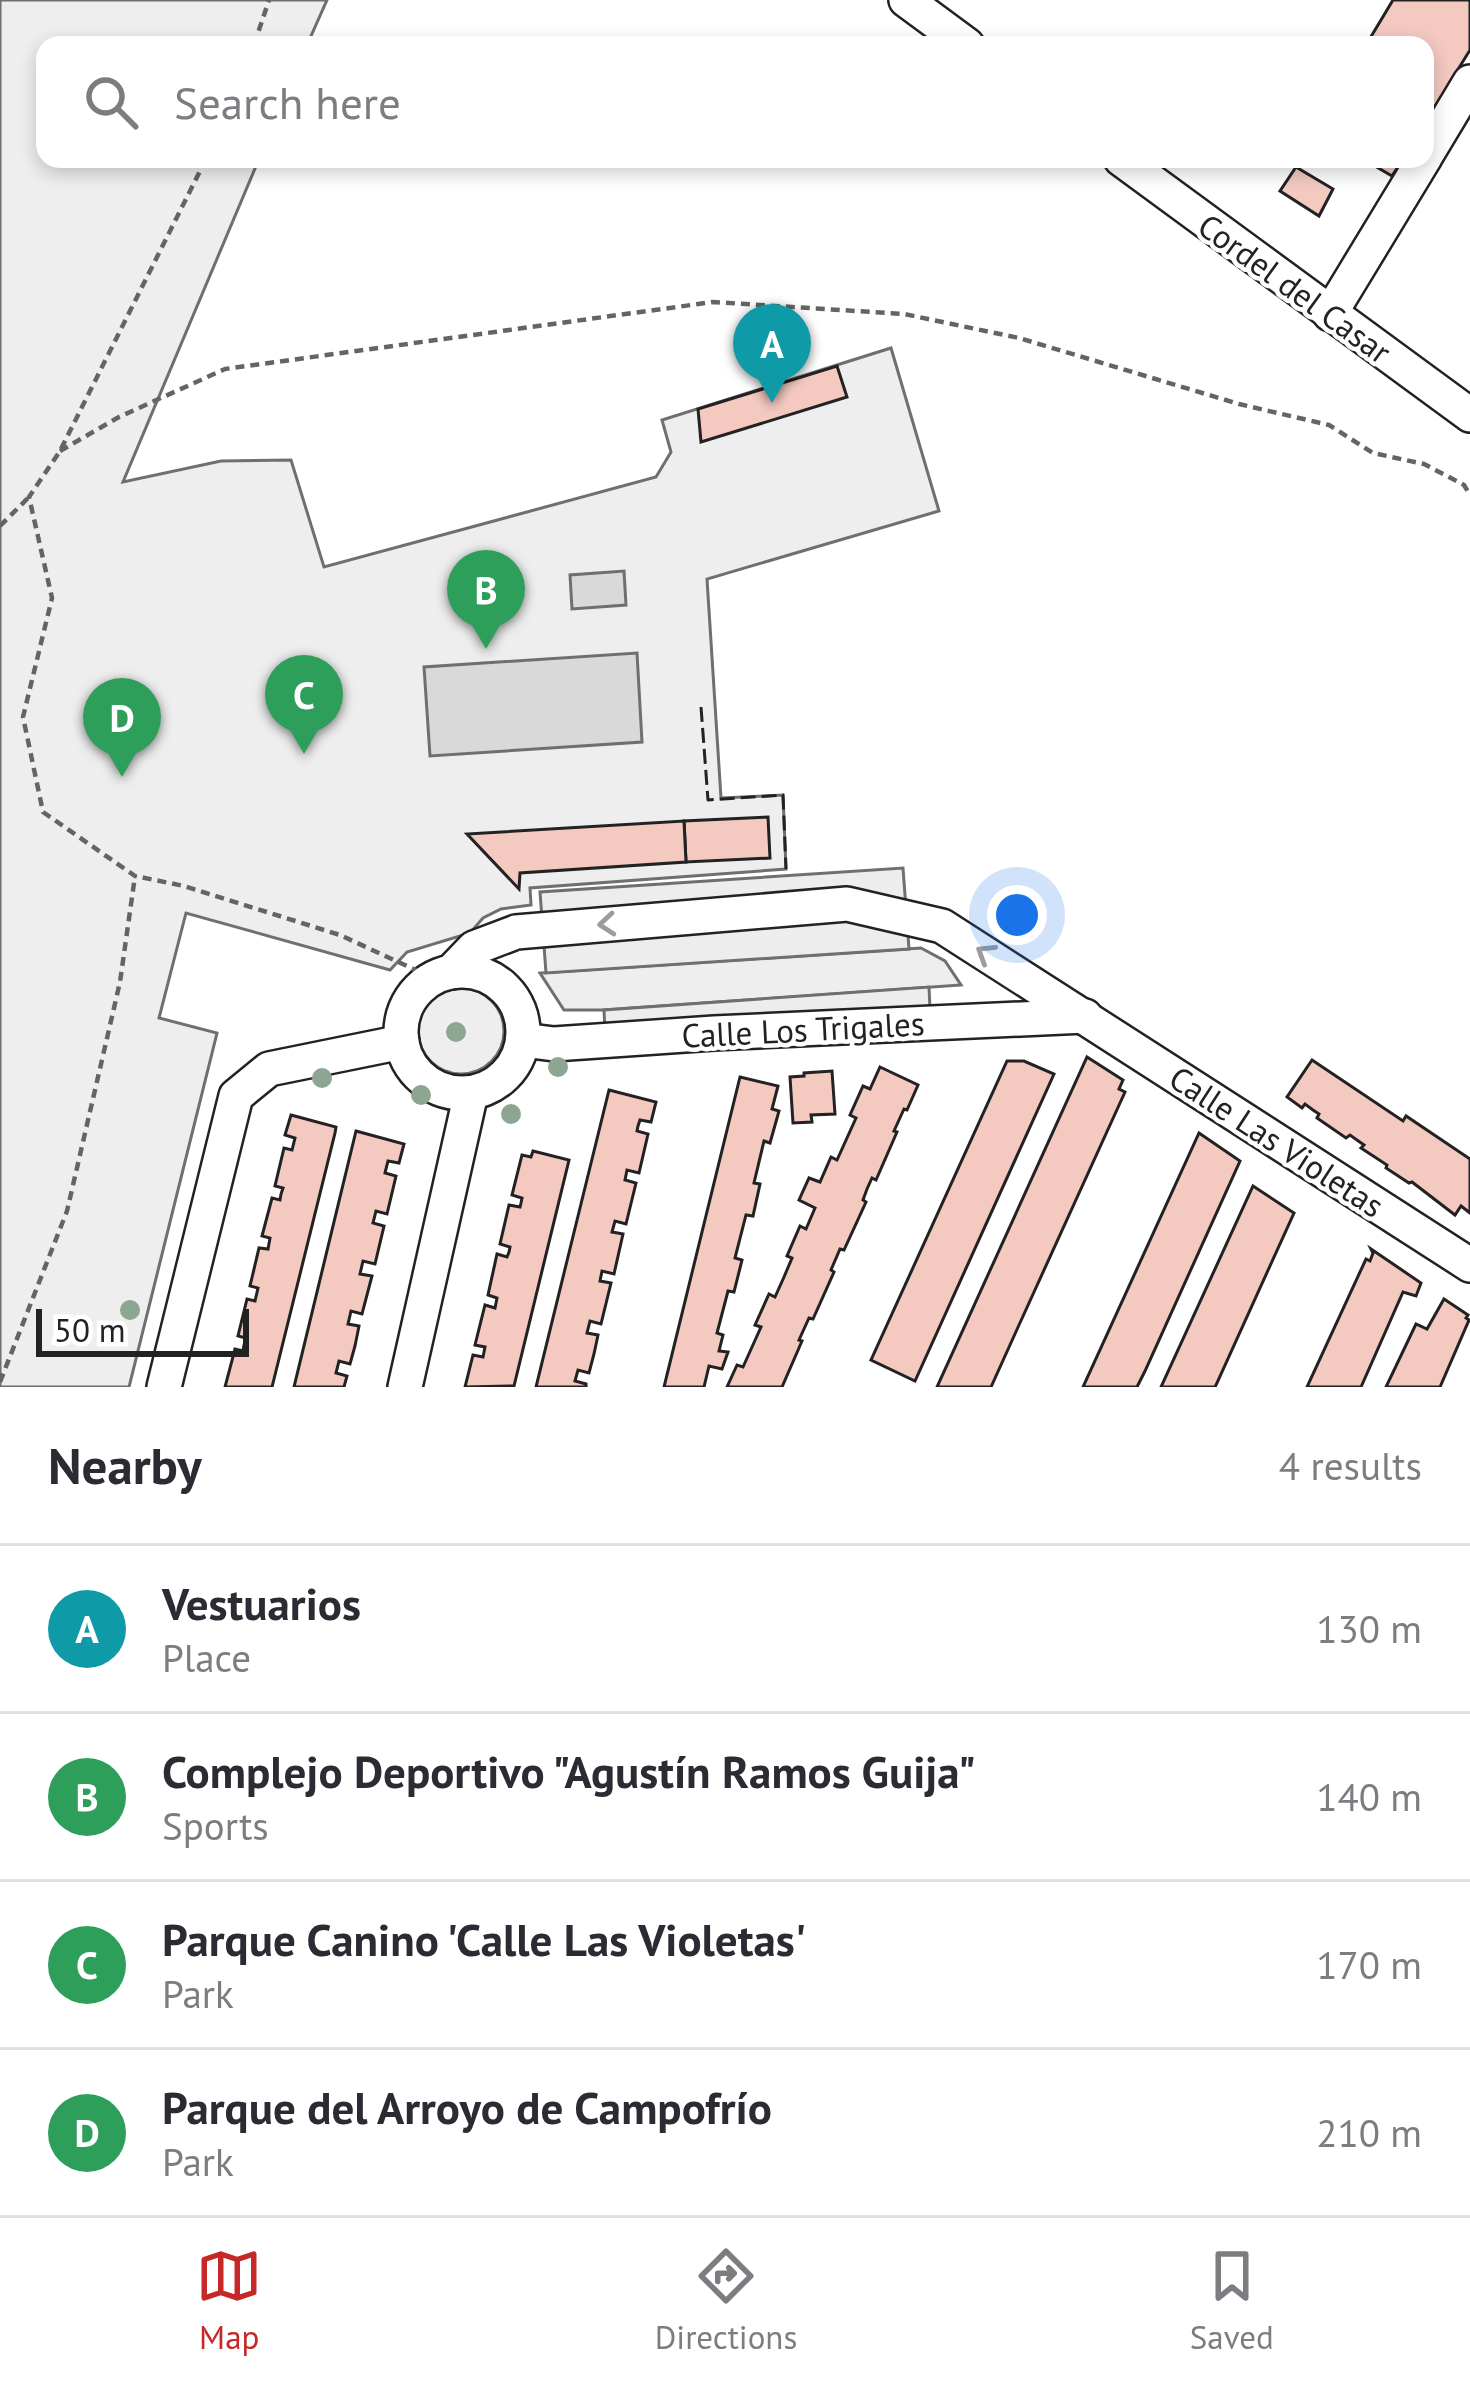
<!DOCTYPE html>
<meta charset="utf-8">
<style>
body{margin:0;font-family:"PT Sans",sans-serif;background:#f2f2f3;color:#2b2b33}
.scale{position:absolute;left:36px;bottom:30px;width:213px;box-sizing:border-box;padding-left:12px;border:6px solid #222;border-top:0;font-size:33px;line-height:42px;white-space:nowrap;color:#222;-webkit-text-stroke:9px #fff;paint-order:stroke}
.you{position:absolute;left:1017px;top:915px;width:42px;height:42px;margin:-30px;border:9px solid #fff;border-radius:50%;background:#1a73e8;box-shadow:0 0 0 18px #1a73e833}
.badge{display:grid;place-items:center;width:78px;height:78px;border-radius:50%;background:#c62828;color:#fff;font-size:39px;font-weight:700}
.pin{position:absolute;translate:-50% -99px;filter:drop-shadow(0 3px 6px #0008)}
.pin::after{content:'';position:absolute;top:63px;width:42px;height:36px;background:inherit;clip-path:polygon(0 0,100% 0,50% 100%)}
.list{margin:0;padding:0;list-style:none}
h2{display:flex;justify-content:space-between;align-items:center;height:156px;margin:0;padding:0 48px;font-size:51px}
h2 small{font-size:39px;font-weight:400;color:#7c7c81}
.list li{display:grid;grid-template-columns:78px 1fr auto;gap:36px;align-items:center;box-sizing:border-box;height:168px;padding:0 48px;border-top:3px solid #e1e1e2}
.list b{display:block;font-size:45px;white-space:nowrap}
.list p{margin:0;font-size:39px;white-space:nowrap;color:#7c7c81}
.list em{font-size:39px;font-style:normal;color:#7c7c81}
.icon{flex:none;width:66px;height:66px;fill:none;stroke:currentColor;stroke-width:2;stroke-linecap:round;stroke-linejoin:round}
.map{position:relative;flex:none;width:1470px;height:1387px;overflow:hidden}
.search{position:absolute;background:#fff;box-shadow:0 6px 18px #0003;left:36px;right:36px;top:36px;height:132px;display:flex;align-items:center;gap:30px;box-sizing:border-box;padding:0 42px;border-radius:24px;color:#7c7c81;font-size:45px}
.sheet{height:828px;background:#fff}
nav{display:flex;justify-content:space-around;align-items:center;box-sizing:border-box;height:168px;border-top:3px solid #e1e1e2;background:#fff;font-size:33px;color:#7c7c81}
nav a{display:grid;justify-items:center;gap:6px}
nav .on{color:#c62828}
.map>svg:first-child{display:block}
.green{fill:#eee;stroke:#6f6f6f;stroke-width:3}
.parking{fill:#ededed;stroke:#6f6f6f;stroke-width:3}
.water{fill:#d9d9d9;stroke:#6f6f6f;stroke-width:3}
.building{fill:#f3c9c0;stroke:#222;stroke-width:3}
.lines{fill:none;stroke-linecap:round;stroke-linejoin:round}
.minor-casing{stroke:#222;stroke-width:38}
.path{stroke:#646464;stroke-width:4.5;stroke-dasharray:9 6;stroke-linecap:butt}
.minor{stroke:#fff;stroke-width:33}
.fence{stroke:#222;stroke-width:3;stroke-dasharray:15 6;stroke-linecap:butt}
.tree{fill:#8da692}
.oneway{stroke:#9c9c9c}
.labels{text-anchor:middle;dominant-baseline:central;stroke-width:9;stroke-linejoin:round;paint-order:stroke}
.street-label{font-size:33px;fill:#222;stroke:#fff}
</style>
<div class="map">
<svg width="1470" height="1387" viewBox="0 0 1470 1387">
<rect width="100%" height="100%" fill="#fff"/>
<g class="green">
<polygon points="0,0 327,0 307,45 45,45 45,159 259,159 123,482 221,461 291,460 324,567 656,477 671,452 662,420 891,348 939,511 707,579 721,798 783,795 786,869 530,888 531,905 501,909 483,918 470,933 407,952 390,970 186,913 159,1018 217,1033 129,1387 0,1387"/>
<polygon points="921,948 945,961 961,985 604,1010 564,1010 540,973"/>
<circle cx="461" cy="1031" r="43"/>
</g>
<g class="parking">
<polygon points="903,868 909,949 546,973 540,892"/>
<polygon points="929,987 930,1008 605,1032 604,1010"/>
</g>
<g class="water">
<polygon points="624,571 626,605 572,609 570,575"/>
<polygon points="637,653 642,742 430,756 424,667"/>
</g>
<g class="building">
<polygon points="1393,0 1470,0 1470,50 1425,123 1425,45 1366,45"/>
<polygon points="1363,159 1403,159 1392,176"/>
<polygon points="1296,167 1333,189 1319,216 1280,191"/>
<polygon points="837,366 847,397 701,442 698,409"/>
<polygon points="768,817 770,858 686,862 684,821"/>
<polygon points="684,821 686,862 520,873 519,889 467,834"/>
<polygon points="1087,1057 1123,1080 1119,1089 1125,1092 1019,1325 991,1387 937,1387"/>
<polygon points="1312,1060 1403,1121 1406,1116 1470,1159 1470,1213 1461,1206 1455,1215 1412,1182 1409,1183 1386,1168 1387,1165 1361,1148 1364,1145 1350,1135 1346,1138 1317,1118 1319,1114 1313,1110 1305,1104 1302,1108 1287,1097"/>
<polygon points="1007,1061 1024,1061 1054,1074 915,1381 871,1360"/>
<polygon points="880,1067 918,1085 907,1110 904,1109 894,1131 897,1132 876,1180 872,1178 867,1189 863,1200 866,1202 844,1250 840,1249 831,1270 834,1272 813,1319 809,1318 799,1340 802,1341 782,1387 727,1387 737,1365 743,1367 761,1327 755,1325 769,1294 775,1297 784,1277 792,1258 787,1256 800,1226 806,1229 815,1208 799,1200 809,1178 820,1182 831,1157 837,1160 856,1118 850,1115 863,1086 870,1089"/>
<polygon points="832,1071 835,1114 811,1115 812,1122 793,1123 790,1077 804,1076 804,1073"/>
<polygon points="740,1077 778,1086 772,1109 779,1111 770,1143 764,1141 754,1183 760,1184 753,1216 746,1215 735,1258 742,1260 734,1292 728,1291 717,1333 723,1335 719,1351 728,1352 722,1369 709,1366 704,1387 664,1387"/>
<polygon points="609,1090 656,1102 651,1122 640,1120 638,1126 637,1131 648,1134 639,1173 627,1170 625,1180 636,1183 626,1224 615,1221 612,1232 623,1234 614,1274 602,1271 600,1281 611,1283 601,1324 590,1321 587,1333 598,1335 594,1354 589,1373 578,1370 575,1381 586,1384 586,1387 536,1387"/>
<polygon points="291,1115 336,1127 335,1133 272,1387 225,1387 235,1349 243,1351 244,1345 246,1338 238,1336 247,1299 255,1301 258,1288 250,1286 259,1248 268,1249 270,1238 262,1236 272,1198 280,1200 281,1194 283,1188 275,1186 284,1148 292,1150 295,1138 285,1135"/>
<polygon points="356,1131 404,1144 399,1163 388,1161 385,1173 396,1176 387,1214 376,1211 373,1223 384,1226 375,1264 363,1261 360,1274 372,1276 362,1314 351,1311 348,1324 359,1326 355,1346 350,1364 339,1361 336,1373 347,1376 344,1387 294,1387"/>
<polygon points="1199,1133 1240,1161 1145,1371 1137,1387 1083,1387"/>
<polygon points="533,1151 569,1160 514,1386 465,1387 473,1355 483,1357 485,1347 475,1345 485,1305 495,1308 497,1298 488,1295 497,1254 507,1257 509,1252 510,1247 500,1244 509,1205 520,1207 521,1203 522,1198 512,1195 522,1155 531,1157"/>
<polygon points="1253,1186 1294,1213 1216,1385 1215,1387 1161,1387"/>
<polygon points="1371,1249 1421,1283 1416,1296 1403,1292 1361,1387 1307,1387 1366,1259 1370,1261 1373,1253"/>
<polygon points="1444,1299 1468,1315 1466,1318 1469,1320 1440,1387 1386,1387 1416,1324 1427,1329"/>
</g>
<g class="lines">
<defs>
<g id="minor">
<polyline points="906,0 967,45"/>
<polyline points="1425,157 1470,82"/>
<polyline points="1121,159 1470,415"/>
<polyline points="1330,314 1424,159"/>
<circle cx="462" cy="1032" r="61"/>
<polyline points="451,972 474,948 516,932 847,904 942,926 1470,1265"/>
<polyline points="523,1040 554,1044 714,1033 1085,1016"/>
<polyline points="164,1387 236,1096 269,1069 402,1042"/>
<polyline points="405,1387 471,1093"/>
</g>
</defs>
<use href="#minor" class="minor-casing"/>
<g class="path">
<polyline points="254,45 269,0"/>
<polyline points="206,159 60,451 29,497 52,598 23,717 43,812 135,876 184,886 340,935 422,973"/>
<polyline points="60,451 119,417 225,369 713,302 904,314 1019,338 1239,404 1329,425 1373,453 1424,464 1464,485 1470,495"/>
<polyline points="0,526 29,497"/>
<polyline points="0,1382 67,1211 120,982 135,876"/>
</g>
<use href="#minor" class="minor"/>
<polyline class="fence" points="701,707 708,800 783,795 786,869"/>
</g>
<g class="tree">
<circle cx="456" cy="1032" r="10"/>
<circle cx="558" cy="1067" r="10"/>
<circle cx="322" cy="1078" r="10"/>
<circle cx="421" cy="1095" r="10"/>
<circle cx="511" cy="1114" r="10"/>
<circle cx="130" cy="1310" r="10"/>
</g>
<defs><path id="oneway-chevron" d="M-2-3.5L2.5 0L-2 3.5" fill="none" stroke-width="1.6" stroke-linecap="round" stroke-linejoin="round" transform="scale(3)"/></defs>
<g class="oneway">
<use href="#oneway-chevron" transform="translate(607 924) rotate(175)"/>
<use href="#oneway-chevron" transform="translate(985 953) rotate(-148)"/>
</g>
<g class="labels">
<g class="street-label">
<text transform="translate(1295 288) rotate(36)">Cordel del Casar</text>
<text transform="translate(803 1029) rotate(-3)">Calle Los Trigales</text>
<text transform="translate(1277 1141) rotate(33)">Calle Las Violetas</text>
</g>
</g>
</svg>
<div class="scale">50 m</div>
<div class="you"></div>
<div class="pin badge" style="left:772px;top:403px;background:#0f9aa8">A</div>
<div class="pin badge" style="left:486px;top:649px;background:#2e9e5b">B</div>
<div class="pin badge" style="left:304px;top:754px;background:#2e9e5b">C</div>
<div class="pin badge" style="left:122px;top:777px;background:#2e9e5b">D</div>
<div class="search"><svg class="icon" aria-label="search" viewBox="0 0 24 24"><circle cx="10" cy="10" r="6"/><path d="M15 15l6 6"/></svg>Search here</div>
</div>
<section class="sheet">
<h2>Nearby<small>4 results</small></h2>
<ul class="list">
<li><span class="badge" style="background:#0f9aa8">A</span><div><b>Vestuarios</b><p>Place</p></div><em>130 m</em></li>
<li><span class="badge" style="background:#2e9e5b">B</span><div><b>Complejo Deportivo &quot;Agustín Ramos Guija&quot;</b><p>Sports</p></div><em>140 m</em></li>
<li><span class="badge" style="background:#2e9e5b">C</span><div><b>Parque Canino 'Calle Las Violetas'</b><p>Park</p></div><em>170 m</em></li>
<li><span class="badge" style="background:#2e9e5b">D</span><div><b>Parque del Arroyo de Campofrío</b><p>Park</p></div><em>210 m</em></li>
</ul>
</section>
<nav>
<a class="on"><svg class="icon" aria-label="map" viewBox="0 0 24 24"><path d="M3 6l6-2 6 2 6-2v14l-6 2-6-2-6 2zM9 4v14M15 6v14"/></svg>Map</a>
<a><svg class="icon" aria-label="directions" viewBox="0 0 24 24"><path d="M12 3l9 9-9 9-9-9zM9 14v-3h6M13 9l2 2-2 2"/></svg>Directions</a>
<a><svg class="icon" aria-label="saved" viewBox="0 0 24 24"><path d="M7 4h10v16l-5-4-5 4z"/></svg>Saved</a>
</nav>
